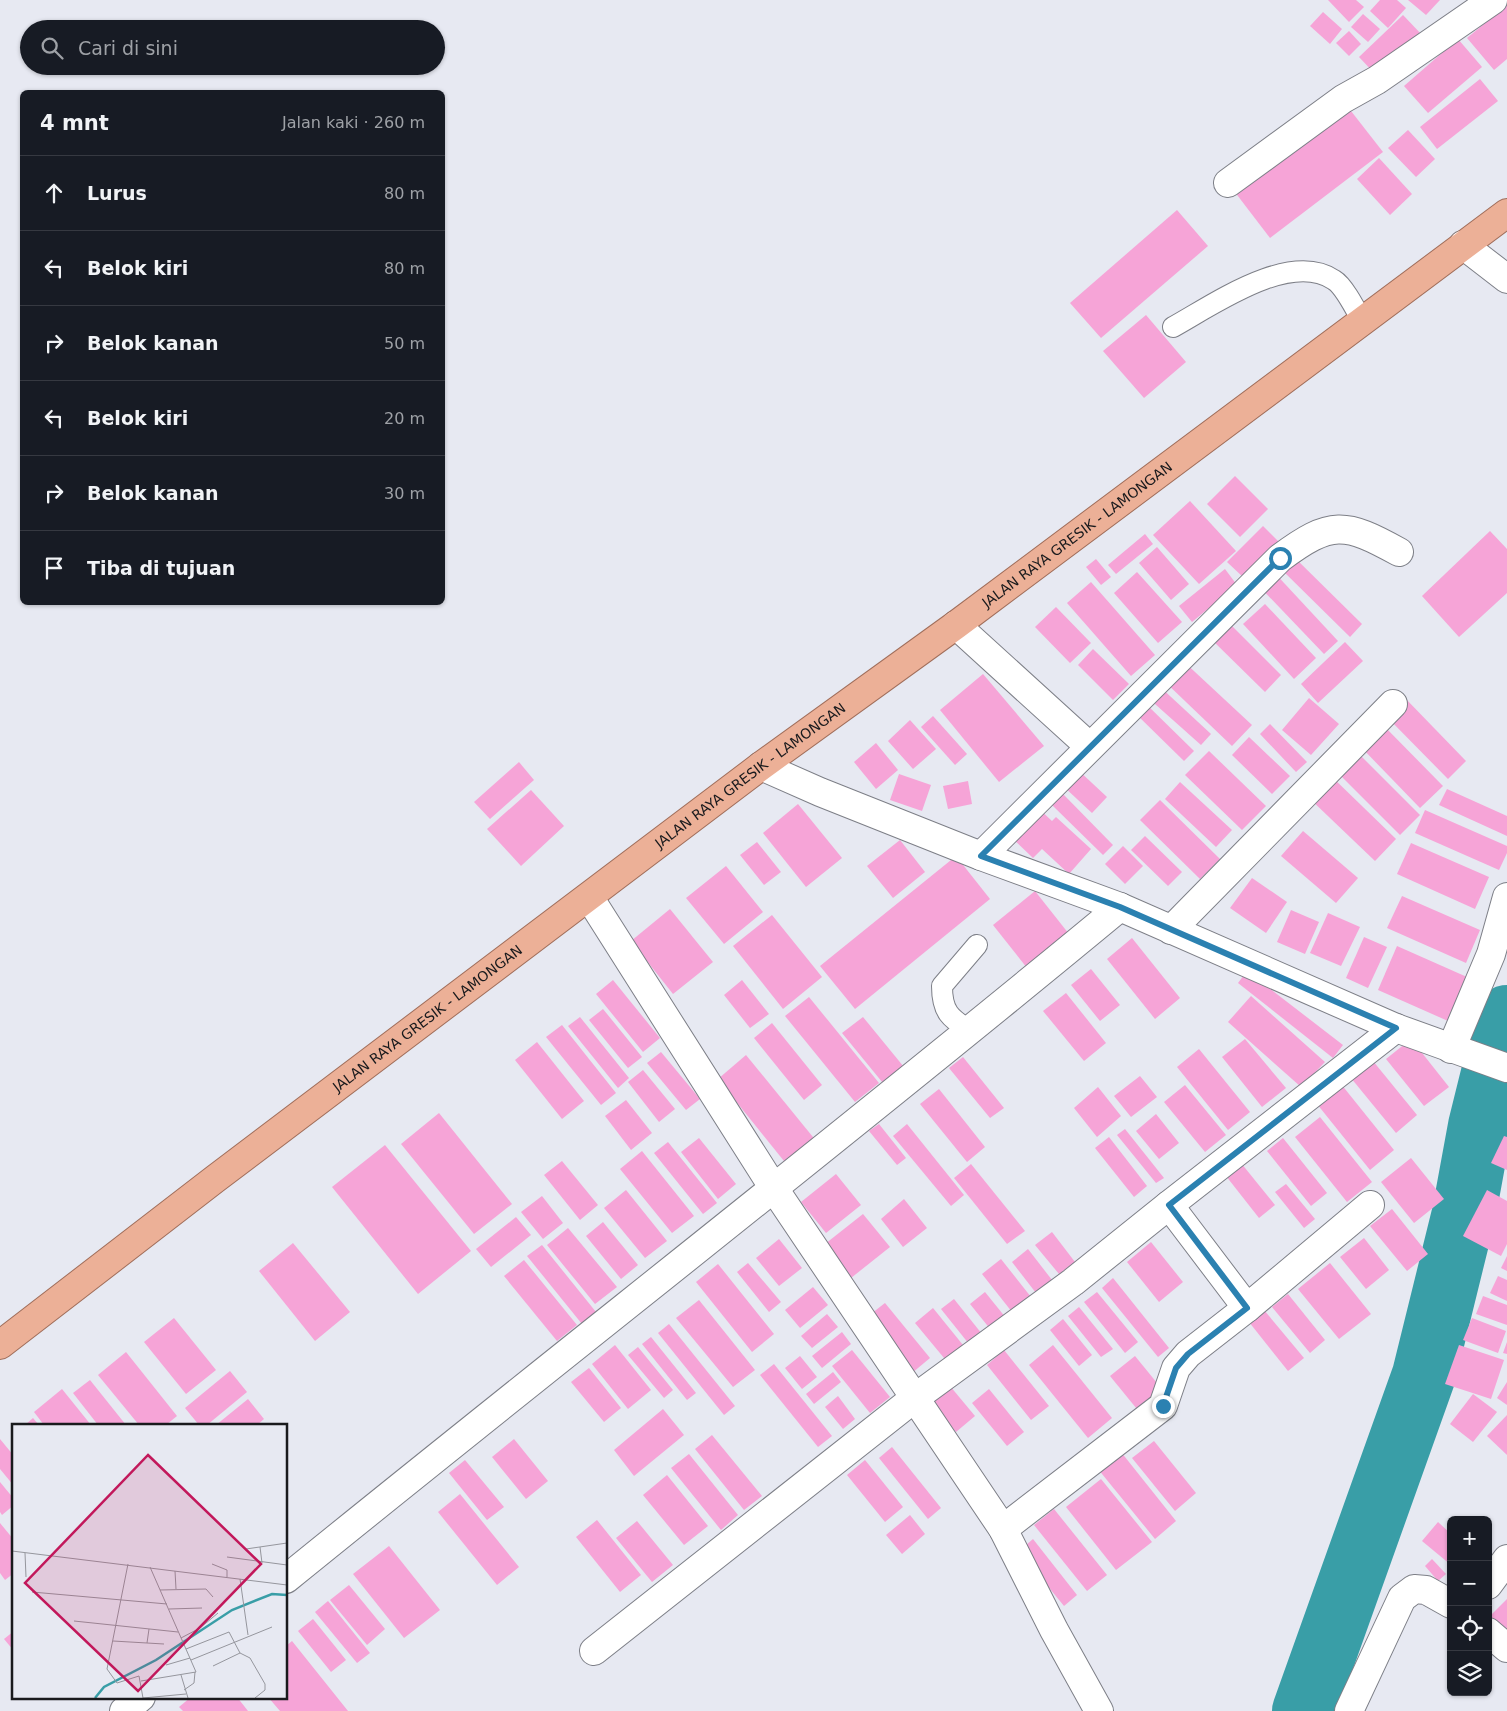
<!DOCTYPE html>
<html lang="id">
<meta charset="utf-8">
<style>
body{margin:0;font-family:"DejaVu Sans",sans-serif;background:#242831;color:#f1f3f6}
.controls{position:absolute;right:15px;bottom:15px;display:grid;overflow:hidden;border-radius:8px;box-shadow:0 1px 4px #0004}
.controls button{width:45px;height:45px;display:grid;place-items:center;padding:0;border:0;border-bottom:1px solid #363941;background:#171b24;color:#f1f3f6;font:25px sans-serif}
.stop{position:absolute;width:15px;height:15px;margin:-11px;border:4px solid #2b81b1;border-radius:50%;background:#fff}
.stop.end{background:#2b81b1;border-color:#fff;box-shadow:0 1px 5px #0008}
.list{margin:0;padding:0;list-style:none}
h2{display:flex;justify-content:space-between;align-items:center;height:65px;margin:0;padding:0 20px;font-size:21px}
h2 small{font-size:16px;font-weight:400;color:#9ea1a6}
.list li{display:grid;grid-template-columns:32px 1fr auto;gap:15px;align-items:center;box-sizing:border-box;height:75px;padding:0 20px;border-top:1px solid #363941}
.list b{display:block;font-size:19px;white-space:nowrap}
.list em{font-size:16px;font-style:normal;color:#9ea1a6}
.icon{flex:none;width:28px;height:28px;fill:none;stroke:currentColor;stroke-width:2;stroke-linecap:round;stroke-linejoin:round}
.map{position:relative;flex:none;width:1507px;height:1711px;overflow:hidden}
.search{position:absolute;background:#171b24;box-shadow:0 1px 4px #0004;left:20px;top:20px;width:425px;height:55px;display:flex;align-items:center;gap:12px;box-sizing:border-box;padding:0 18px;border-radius:28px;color:#9ea1a6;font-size:19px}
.panel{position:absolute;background:#171b24;box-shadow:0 1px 4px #0004;left:20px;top:90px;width:425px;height:515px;border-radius:8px}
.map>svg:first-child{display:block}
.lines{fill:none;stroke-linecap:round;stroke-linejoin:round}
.river{stroke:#399ea7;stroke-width:64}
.building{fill:#f6a4d7}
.service-casing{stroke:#7d7f87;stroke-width:22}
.minor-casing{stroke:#7d7f87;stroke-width:30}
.trunk-casing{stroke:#a06e5b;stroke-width:30}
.service{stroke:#fff;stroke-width:20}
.minor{stroke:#fff;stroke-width:28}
.trunk{stroke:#ecb097;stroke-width:28}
.route{stroke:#2b81b1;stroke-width:6}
.labels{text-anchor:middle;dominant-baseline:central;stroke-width:4.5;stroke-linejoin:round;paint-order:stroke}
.street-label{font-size:14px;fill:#191a1d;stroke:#e7e9f2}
.inset-river{fill:none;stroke:#399ea7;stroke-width:2.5}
.inset-road{fill:none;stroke:#95969d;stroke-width:1}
.view{fill:#c2185b;fill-opacity:0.15;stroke:#c2185b;stroke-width:2.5}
.inset-edge{fill:none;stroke:#191a1d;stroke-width:2.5}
</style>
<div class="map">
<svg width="1507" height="1711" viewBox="0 0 1507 1711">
<rect width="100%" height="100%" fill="#e7e9f2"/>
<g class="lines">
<polyline class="river" points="1304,1711 1424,1375 1464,1213 1480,1126 1507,1017"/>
</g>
<g class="building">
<polygon points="1328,0 1356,0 1364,7 1349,22"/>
<polygon points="1380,0 1397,0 1406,8 1388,28 1370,11"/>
<polygon points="1408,0 1440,0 1426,15"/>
<polygon points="1507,5 1507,59 1494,70 1467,38"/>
<polygon points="1323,12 1342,29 1330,44 1310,26"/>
<polygon points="1363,14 1380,29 1368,42 1351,27"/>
<polygon points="1403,15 1422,35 1377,76 1359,57"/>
<polygon points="1349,31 1361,44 1349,56 1336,43"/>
<polygon points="1458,39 1482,67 1428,113 1404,86"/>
<polygon points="1480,79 1498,101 1437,149 1420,127"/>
<polygon points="1344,102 1383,152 1270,238 1231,187"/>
<polygon points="1408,130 1435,159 1416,177 1388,148"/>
<polygon points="1379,158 1412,194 1390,215 1357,179"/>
<polygon points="1177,210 1208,246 1101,338 1070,303"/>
<polygon points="1146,315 1186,362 1144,398 1103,351"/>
<polygon points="1235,476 1268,509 1240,537 1207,504"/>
<polygon points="1190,501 1236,551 1199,584 1153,535"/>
<polygon points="1263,526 1279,542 1244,578 1227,562"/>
<polygon points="1490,531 1507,549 1507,593 1459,637 1422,596"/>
<polygon points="1145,534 1153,544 1116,574 1108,565"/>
<polygon points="1157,547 1189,584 1171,600 1139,563"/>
<polygon points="1292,555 1362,624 1350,637 1280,568"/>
<polygon points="1096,559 1111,577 1101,585 1086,567"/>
<polygon points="1225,569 1237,585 1192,622 1179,606"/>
<polygon points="1272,570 1338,641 1324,654 1257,584"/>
<polygon points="1137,572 1182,622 1158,643 1114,593"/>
<polygon points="1091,582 1155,655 1131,676 1067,603"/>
<polygon points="1265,604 1316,658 1294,679 1243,624"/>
<polygon points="1056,607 1091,643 1070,663 1035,627"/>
<polygon points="1224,618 1281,675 1265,692 1207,635"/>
<polygon points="1345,642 1363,661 1318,703 1301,684"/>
<polygon points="1093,649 1129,684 1113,700 1078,665"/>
<polygon points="1181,659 1252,725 1232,746 1162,679"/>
<polygon points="983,674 1044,746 999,782 940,710"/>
<polygon points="1157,684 1211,734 1201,745 1146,696"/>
<polygon points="1403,696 1466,761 1448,779 1384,714"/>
<polygon points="1309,698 1339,724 1311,755 1282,730"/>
<polygon points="1144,702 1194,751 1184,761 1134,712"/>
<polygon points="933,716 967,754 955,765 921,727"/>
<polygon points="910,720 936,749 913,769 888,741"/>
<polygon points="1270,724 1307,762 1296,772 1260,734"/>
<polygon points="1382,724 1443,786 1420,808 1359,745"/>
<polygon points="1249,737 1290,776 1272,794 1232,755"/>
<polygon points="876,743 898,770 876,789 854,762"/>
<polygon points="1352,747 1420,815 1400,835 1332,767"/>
<polygon points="1209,751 1266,806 1242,830 1185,775"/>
<polygon points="519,762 534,780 490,819 474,802"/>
<polygon points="1077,769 1107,797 1092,813 1062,785"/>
<polygon points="899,774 931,785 922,811 890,800"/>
<polygon points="1329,774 1396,839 1375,861 1307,796"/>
<polygon points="968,781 972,804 948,809 943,786"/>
<polygon points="1180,782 1232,830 1216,847 1165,799"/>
<polygon points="1447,789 1507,816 1507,836 1439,805"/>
<polygon points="531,790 564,826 521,866 487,829"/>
<polygon points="1063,794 1113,845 1103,855 1052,805"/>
<polygon points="1160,800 1220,859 1200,879 1140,820"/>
<polygon points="798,804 842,858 806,887 763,833"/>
<polygon points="1036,806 1052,821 1056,817 1091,849 1069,874 1042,849 1033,858 1009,835"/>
<polygon points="1425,810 1507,846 1507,853 1499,870 1415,833"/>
<polygon points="1303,831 1358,878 1336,903 1281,856"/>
<polygon points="1145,836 1182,872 1168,886 1131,850"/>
<polygon points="900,840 925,872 893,898 867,866"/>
<polygon points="757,842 781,872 764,885 740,855"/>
<polygon points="1411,843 1489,877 1475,909 1397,874"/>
<polygon points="1123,846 1143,866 1125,884 1105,864"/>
<polygon points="956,856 990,899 855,1009 820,966"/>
<polygon points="726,866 763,912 724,944 686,898"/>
<polygon points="1252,878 1287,902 1266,933 1230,908"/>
<polygon points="1035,891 1069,934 1027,968 993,925"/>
<polygon points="1402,896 1480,930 1466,963 1387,928"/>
<polygon points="670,909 713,962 673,994 631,941"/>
<polygon points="1291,910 1319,922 1305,954 1277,942"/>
<polygon points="1328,913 1360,927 1341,966 1310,953"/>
<polygon points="772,915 822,977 783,1009 733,946"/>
<polygon points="1364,937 1387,947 1368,988 1346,978"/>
<polygon points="1132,938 1180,998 1155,1019 1107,959"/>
<polygon points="1397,946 1467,977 1448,1021 1378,990"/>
<polygon points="1091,969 1120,1005 1100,1021 1071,985"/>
<polygon points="1247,971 1343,1045 1333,1058 1238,983"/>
<polygon points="613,980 660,1038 643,1052 596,994"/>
<polygon points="742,980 769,1014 750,1028 724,995"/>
<polygon points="1066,993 1106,1043 1084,1061 1043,1011"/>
<polygon points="1251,996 1325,1062 1301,1087 1228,1022"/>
<polygon points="809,997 879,1083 855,1102 785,1016"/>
<polygon points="603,1009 642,1057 628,1068 589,1020"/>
<polygon points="580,1017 629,1078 618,1088 568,1026"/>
<polygon points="863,1017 908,1072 887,1088 842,1033"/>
<polygon points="772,1023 822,1085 804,1100 754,1038"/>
<polygon points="562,1025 616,1093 601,1105 546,1037"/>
<polygon points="1245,1039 1286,1088 1262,1107 1222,1057"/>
<polygon points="1411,1039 1449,1087 1424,1106 1386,1059"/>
<polygon points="537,1042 584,1101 562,1119 515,1060"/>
<polygon points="1199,1049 1250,1112 1228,1130 1177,1067"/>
<polygon points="661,1052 700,1099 686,1110 647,1063"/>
<polygon points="746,1055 817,1142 788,1166 718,1079"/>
<polygon points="963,1057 1004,1108 990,1118 949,1068"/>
<polygon points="1373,1061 1417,1115 1396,1133 1351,1078"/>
<polygon points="643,1070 675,1109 659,1122 628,1082"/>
<polygon points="1140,1076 1157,1097 1131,1117 1114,1096"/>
<polygon points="1341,1084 1394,1150 1370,1170 1317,1104"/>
<polygon points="1185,1085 1226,1135 1205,1152 1164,1102"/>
<polygon points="1098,1087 1121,1116 1097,1137 1074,1108"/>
<polygon points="939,1089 985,1147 967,1162 920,1104"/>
<polygon points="626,1100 652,1133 631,1150 605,1116"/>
<polygon points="439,1113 512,1204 474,1234 401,1144"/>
<polygon points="1156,1114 1179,1143 1159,1159 1136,1131"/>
<polygon points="1320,1117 1372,1182 1347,1202 1295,1137"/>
<polygon points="879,1124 906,1158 897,1165 869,1131"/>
<polygon points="907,1124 964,1195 951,1206 893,1136"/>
<polygon points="1125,1129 1164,1178 1156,1183 1117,1135"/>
<polygon points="1504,1136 1507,1137 1507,1170 1491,1163"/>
<polygon points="1109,1137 1147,1186 1134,1197 1095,1148"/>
<polygon points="699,1138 736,1184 718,1199 681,1152"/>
<polygon points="1283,1138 1327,1193 1311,1206 1267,1151"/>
<polygon points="668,1142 717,1203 703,1214 654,1153"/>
<polygon points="385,1145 471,1251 418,1294 332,1187"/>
<polygon points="642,1151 694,1216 672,1233 620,1169"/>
<polygon points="1411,1158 1444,1199 1414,1223 1381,1182"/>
<polygon points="562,1161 598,1205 580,1220 544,1175"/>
<polygon points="1241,1163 1275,1205 1259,1218 1226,1176"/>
<polygon points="971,1164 1025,1231 1007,1244 954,1178"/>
<polygon points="836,1174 861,1205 826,1233 801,1202"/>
<polygon points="1286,1184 1315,1219 1304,1228 1275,1192"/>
<polygon points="626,1190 667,1241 645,1258 604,1208"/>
<polygon points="1487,1190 1507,1201 1507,1244 1501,1256 1463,1236"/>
<polygon points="542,1196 563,1223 543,1239 521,1212"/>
<polygon points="904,1199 927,1228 903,1247 881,1219"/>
<polygon points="1392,1209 1428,1254 1407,1271 1370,1226"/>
<polygon points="863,1214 890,1247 851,1278 825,1244"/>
<polygon points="516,1217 531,1235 491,1267 476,1249"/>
<polygon points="603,1222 638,1265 621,1279 586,1236"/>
<polygon points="568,1228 617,1287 595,1304 547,1245"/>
<polygon points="1052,1232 1075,1262 1059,1274 1035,1245"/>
<polygon points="1364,1238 1389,1270 1366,1289 1340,1257"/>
<polygon points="779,1239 802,1268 779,1286 756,1258"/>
<polygon points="1151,1242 1183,1282 1159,1302 1127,1262"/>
<polygon points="293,1243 350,1312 315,1341 259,1271"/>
<polygon points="542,1245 596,1312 582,1324 527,1256"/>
<polygon points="1028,1249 1052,1280 1036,1293 1012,1262"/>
<polygon points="1507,1256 1507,1271 1501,1268"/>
<polygon points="1001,1259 1031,1297 1012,1312 982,1274"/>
<polygon points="524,1260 577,1325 557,1341 504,1276"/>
<polygon points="748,1263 781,1302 769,1312 737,1272"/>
<polygon points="1330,1263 1371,1314 1339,1339 1298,1289"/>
<polygon points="718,1264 774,1334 752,1352 696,1282"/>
<polygon points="1498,1276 1507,1280 1507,1301 1490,1293"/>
<polygon points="1113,1278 1169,1348 1158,1357 1102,1288"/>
<polygon points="813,1287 828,1305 800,1328 785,1310"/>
<polygon points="985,1292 1006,1318 991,1330 970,1304"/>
<polygon points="1097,1292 1138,1342 1125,1353 1084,1302"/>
<polygon points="1288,1294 1325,1340 1310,1353 1272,1307"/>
<polygon points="1483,1296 1507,1305 1507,1325 1476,1314"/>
<polygon points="954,1299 982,1334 969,1344 941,1309"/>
<polygon points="699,1300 755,1370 733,1387 676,1318"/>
<polygon points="885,1303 930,1358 912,1373 867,1317"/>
<polygon points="1079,1307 1113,1349 1101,1357 1068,1316"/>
<polygon points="933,1308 967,1350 949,1364 915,1323"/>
<polygon points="1264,1310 1304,1358 1288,1371 1249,1322"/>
<polygon points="827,1314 838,1327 812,1348 801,1336"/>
<polygon points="174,1318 216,1370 186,1394 144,1342"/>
<polygon points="1472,1318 1506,1331 1498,1353 1463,1340"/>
<polygon points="1063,1319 1092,1355 1079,1366 1050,1330"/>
<polygon points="669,1324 735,1406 724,1415 658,1333"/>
<polygon points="842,1332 851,1344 822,1368 812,1356"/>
<polygon points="651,1337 696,1393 687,1400 642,1344"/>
<polygon points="1507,1342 1507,1354 1503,1353"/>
<polygon points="615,1345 651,1390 628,1409 592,1364"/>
<polygon points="1053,1345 1112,1418 1088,1438 1029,1365"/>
<polygon points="1459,1345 1504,1360 1491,1399 1445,1384"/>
<polygon points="638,1347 673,1390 664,1398 628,1355"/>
<polygon points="852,1350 890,1397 870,1413 832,1366"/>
<polygon points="1004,1350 1049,1406 1031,1420 987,1365"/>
<polygon points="126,1352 177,1416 166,1425 139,1425 98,1375"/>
<polygon points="800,1356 817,1377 802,1389 785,1368"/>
<polygon points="1135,1356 1166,1394 1141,1414 1110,1376"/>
<polygon points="774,1364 832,1436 818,1447 760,1375"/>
<polygon points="589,1368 621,1408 604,1422 571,1382"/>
<polygon points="230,1371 247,1392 207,1425 199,1425 185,1408"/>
<polygon points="833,1372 841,1382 814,1404 806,1394"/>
<polygon points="90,1380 126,1425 98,1425 73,1393"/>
<polygon points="1507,1382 1507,1405 1497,1398"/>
<polygon points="950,1386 975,1416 956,1432 931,1401"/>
<polygon points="62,1389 91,1425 44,1425 34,1412"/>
<polygon points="989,1389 1024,1432 1007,1446 972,1403"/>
<polygon points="1473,1394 1497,1412 1473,1442 1450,1424"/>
<polygon points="838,1396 855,1419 843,1429 825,1407"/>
<polygon points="248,1399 264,1419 257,1425 216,1425"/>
<polygon points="663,1409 684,1435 634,1476 614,1450"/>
<polygon points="1507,1415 1507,1455 1487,1436"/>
<polygon points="33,1418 39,1425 25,1425"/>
<polygon points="712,1435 762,1496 744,1510 695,1449"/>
<polygon points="0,1439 14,1456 14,1486 0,1469"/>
<polygon points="514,1439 548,1481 526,1499 492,1457"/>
<polygon points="1154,1441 1196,1493 1175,1511 1132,1458"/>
<polygon points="892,1447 941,1508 928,1519 879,1458"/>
<polygon points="1121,1452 1176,1521 1155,1539 1098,1469"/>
<polygon points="689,1454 738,1515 721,1530 671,1468"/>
<polygon points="465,1460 504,1507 487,1520 449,1473"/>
<polygon points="865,1460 903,1507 885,1522 847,1475"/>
<polygon points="667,1475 708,1526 684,1545 643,1495"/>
<polygon points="1101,1479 1152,1542 1116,1570 1066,1507"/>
<polygon points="0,1482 14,1499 14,1505 2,1515 0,1512"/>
<polygon points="460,1494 519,1567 497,1585 438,1512"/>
<polygon points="1054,1509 1107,1575 1087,1591 1034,1525"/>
<polygon points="910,1515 925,1534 902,1554 886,1535"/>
<polygon points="597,1520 641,1575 620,1592 576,1537"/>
<polygon points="637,1521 673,1565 652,1582 616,1538"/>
<polygon points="1438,1522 1451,1534 1451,1565 1422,1541"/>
<polygon points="0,1523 14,1540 14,1573 5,1580 0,1573"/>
<polygon points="1033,1539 1077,1595 1064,1606 1019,1551"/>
<polygon points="389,1546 440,1610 404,1638 353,1574"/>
<polygon points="1432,1559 1446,1574 1438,1581 1425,1566"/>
<polygon points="349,1585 385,1629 367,1645 330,1600"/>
<polygon points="1507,1599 1507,1636 1489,1617"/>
<polygon points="328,1601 370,1653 357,1663 315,1612"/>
<polygon points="313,1619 346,1660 331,1672 298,1631"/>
<polygon points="14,1631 14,1651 4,1639"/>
<polygon points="292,1641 348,1711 280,1711 268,1697 286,1697 286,1646"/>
<polygon points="191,1697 237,1697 248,1711 183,1711 179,1707"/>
</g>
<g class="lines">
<defs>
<g id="service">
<path d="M1173 327C1213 305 1290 250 1334 280 1344 286 1356 310 1362 321"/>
<path d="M970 1031C950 1018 942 1012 942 986L977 945"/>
</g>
<g id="minor">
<polyline points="1228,183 1343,99 1377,80 1493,0"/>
<polyline points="1463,245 1507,279"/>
<polyline points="956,625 1089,746"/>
<polyline points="761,766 820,792 981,856 1120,907 1396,1028 1507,1068"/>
<path d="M981 856 1280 558C1331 520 1345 522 1399 552"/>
<polyline points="589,897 773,1187 1003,1529 1054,1630 1099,1711"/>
<polyline points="1171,930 1393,704"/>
<polyline points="1451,1049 1491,954 1507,897"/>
<polyline points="1169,1205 1247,1308 1370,1205"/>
<polyline points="1003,1529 1163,1406 1176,1368 1188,1354 1247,1308"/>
<path d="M286 1579C563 1354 845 1135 1120 907"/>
<polyline points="1488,1585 1507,1559"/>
<polyline points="1488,1632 1507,1648"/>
<polyline points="594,1651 916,1397 1073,1282 1169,1205 1396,1028"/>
<polyline points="124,1711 141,1697"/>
<polyline points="1349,1711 1402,1598 1414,1589 1426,1590 1451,1604"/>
</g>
<g id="trunk">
<path id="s1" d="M0 1345 215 1179 761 766 956 625 1507 213"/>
</g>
</defs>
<use href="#service" class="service-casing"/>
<use href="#minor" class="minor-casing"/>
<use href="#trunk" class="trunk-casing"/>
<use href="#service" class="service"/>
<use href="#minor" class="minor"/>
<use href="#trunk" class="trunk"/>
</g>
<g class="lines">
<polyline class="route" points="1163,1406 1176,1368 1188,1354 1247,1308 1169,1205 1396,1028 1120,907 981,856 1280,558"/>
</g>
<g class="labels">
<g class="street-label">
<text stroke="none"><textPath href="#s1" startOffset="1348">JALAN RAYA GRESIK - LAMONGAN</textPath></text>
<text stroke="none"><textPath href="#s1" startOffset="942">JALAN RAYA GRESIK - LAMONGAN</textPath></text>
<text stroke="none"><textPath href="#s1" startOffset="538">JALAN RAYA GRESIK - LAMONGAN</textPath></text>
</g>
</g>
<g transform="translate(12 1424)">
<rect width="275" height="275" fill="#e7e9f2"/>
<path class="inset-river" d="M83 274 92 263 144 236 220 186 260 170 275 171"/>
<path class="inset-road" d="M248 123 250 139M234 125 275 119M0 127 275 161M13 129 14 153M215 133 275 141M116 140 95 245 105 259 127 252 131 274 174 270M200 140 215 146V153M163 147 164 165M228 155 236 211M148 166 194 165 201 173M20 168 155 180M157 185 190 184M62 197 166 208M137 205 135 219 152 220M169 214 188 204 206 189M101 217 135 219M174 225 217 208 228 229 238 234 253 260V266L243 274M179 236 260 203M154 241 178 234M201 242 228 229M169 251 176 274M129 257 184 248 138 143M172 266 182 259 183 248"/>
<path class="view" d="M136 31 249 140 126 267 13 159Z"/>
<rect width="275" height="275" class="inset-edge"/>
</g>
</svg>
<div class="controls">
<button>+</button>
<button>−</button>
<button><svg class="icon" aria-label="locate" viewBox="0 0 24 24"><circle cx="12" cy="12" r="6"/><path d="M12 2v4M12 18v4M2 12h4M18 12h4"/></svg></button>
<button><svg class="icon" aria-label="layers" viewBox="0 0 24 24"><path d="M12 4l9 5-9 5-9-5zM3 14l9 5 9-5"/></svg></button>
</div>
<div class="stop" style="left:1280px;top:558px"></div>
<div class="stop end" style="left:1163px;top:1406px"></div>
<div class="search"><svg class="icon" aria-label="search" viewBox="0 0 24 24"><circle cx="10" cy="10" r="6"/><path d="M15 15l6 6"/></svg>Cari di sini</div>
<section class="panel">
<h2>4 mnt<small>Jalan kaki · 260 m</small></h2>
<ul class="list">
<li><svg class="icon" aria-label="ahead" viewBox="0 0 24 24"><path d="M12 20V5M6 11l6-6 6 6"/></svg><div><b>Lurus</b></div><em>80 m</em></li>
<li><svg class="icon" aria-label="left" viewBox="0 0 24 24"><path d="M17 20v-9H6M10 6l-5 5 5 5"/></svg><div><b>Belok kiri</b></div><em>80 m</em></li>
<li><svg class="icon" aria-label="right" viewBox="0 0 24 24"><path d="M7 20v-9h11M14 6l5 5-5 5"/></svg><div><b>Belok kanan</b></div><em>50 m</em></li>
<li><svg class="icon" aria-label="left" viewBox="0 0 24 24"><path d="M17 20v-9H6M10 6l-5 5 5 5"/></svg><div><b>Belok kiri</b></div><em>20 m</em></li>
<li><svg class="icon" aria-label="right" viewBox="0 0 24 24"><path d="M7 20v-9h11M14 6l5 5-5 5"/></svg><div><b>Belok kanan</b></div><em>30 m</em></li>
<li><svg class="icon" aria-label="arrive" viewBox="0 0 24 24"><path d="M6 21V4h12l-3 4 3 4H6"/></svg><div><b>Tiba di tujuan</b></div></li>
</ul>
</section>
</div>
